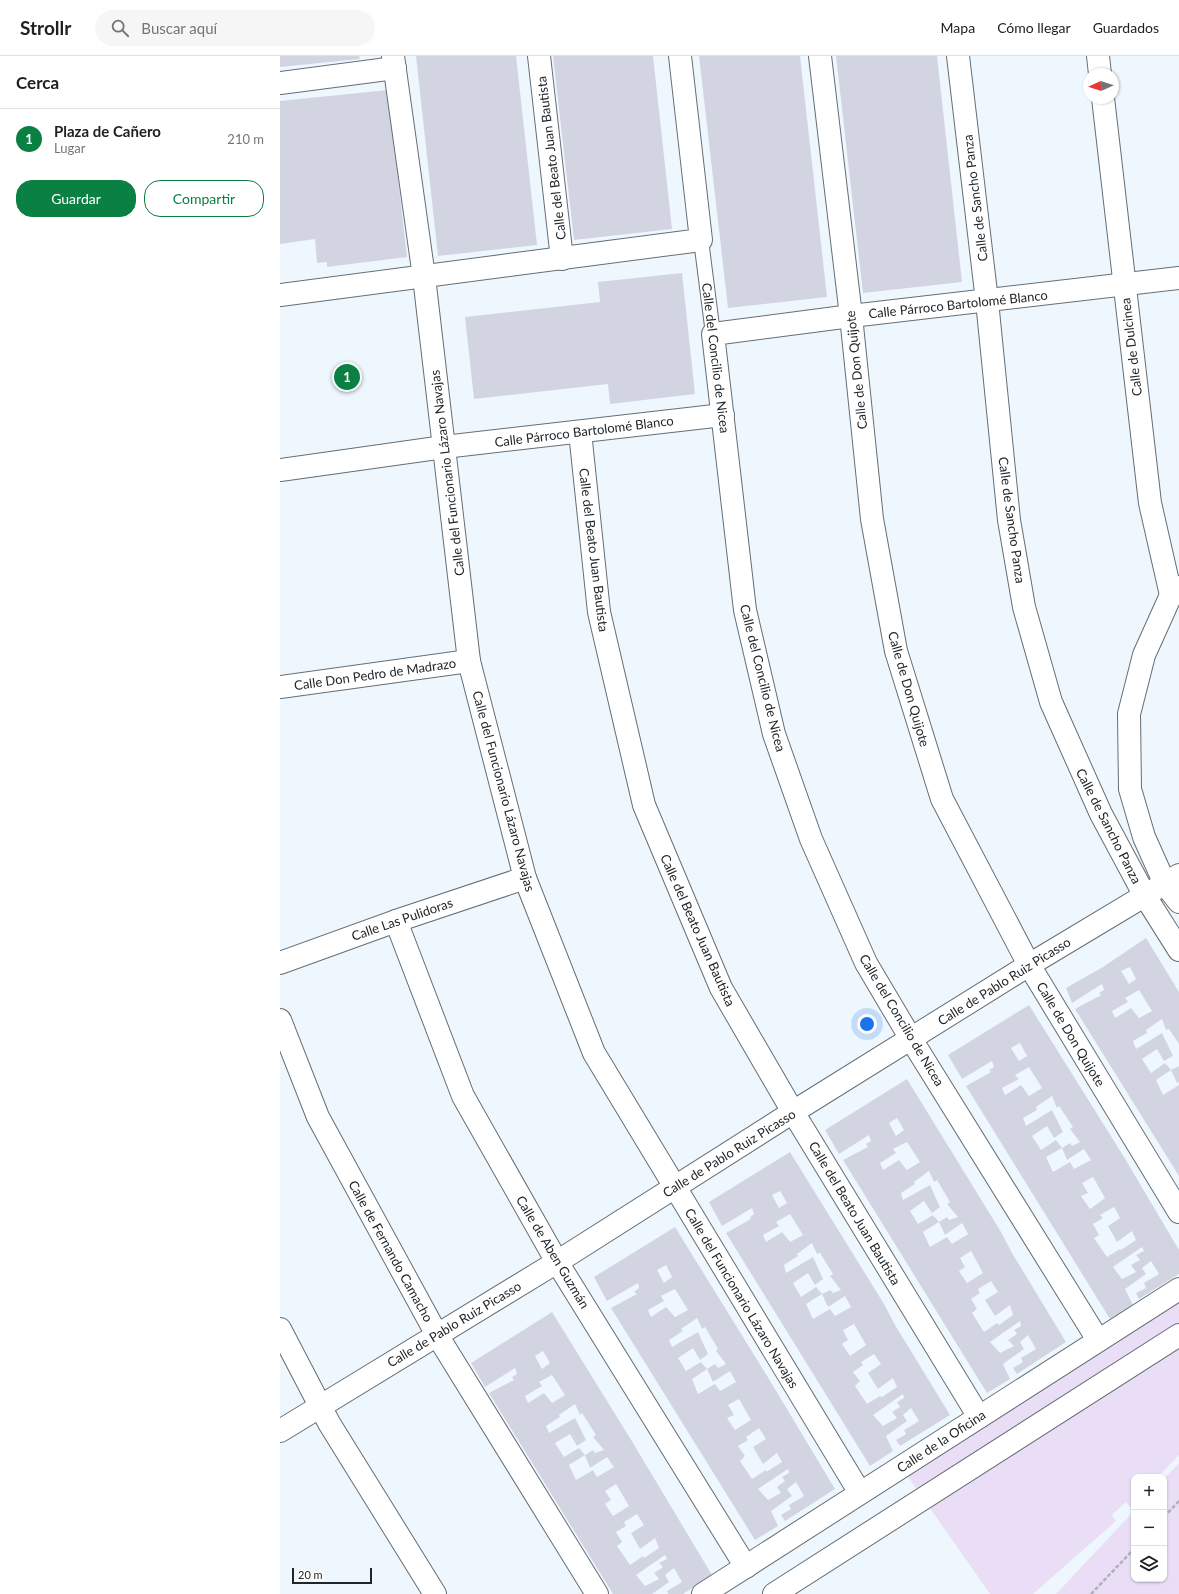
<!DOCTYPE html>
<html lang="es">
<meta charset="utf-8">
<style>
body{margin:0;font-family:Lato,sans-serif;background:#f6f6f6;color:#202124}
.controls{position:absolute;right:12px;bottom:12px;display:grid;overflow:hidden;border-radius:8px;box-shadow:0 1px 3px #0004}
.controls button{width:36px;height:36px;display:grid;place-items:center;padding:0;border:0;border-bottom:1px solid #e0e0e0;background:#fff;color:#202124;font:20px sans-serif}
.compass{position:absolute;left:803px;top:12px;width:36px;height:36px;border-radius:50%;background:#fff;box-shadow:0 1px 3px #0004;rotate:267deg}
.scale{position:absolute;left:12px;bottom:10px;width:80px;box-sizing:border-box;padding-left:4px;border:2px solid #222629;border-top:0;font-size:11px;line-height:14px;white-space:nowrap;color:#222629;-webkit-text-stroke:3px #fff;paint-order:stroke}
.you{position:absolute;left:587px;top:968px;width:14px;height:14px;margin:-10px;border:3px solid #fff;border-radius:50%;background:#1a73e8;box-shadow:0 0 0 6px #1a73e833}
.badge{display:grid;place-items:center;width:26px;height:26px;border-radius:50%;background:#0b8043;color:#fff;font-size:13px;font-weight:700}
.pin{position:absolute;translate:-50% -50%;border:2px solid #fff;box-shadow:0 1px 4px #0006}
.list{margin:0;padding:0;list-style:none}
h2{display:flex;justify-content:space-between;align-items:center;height:52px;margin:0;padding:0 16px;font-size:17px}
h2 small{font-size:13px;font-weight:400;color:#757577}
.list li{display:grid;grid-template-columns:26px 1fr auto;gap:12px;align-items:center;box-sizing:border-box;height:60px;padding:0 16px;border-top:1px solid #e0e0e0}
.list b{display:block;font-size:15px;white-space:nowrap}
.list p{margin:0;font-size:13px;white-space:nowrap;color:#757577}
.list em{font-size:13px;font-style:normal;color:#757577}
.actions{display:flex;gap:8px;padding:12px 16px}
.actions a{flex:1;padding:9px 0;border:1px solid #0b8043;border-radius:16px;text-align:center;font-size:14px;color:#0b8043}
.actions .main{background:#0b8043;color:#fff}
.icon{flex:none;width:22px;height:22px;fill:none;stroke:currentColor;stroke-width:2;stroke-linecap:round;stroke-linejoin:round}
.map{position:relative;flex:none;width:899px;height:1538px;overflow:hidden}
header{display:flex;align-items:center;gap:24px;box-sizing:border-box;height:56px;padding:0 20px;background:#fff;border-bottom:1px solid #e0e0e0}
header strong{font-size:19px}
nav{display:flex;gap:22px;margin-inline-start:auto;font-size:14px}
.search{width:280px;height:36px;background:#f6f6f6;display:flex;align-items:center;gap:10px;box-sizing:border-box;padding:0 14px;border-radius:22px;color:#757577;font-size:15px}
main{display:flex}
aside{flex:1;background:#fff}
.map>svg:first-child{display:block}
.green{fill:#eadef7}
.building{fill:#d2d5e1;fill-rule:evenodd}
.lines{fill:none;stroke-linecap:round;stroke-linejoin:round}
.lane-casing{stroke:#656e75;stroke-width:16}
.street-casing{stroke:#656e75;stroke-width:24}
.secondary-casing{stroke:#656e75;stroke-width:24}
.path{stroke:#acb2b8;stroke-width:2.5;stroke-dasharray:4 2;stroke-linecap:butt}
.lane{stroke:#fff;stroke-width:14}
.street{stroke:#fff;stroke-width:22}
.secondary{stroke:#fff;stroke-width:22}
.labels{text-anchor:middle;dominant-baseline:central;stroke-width:3;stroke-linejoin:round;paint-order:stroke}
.street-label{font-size:13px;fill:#222629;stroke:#fff}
</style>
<header>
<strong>Strollr</strong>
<div class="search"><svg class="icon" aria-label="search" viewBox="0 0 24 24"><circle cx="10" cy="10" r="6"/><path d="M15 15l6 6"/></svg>Buscar aquí</div>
<nav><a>Mapa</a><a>Cómo llegar</a><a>Guardados</a></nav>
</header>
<main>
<aside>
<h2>Cerca<small></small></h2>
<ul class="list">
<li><span class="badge">1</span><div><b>Plaza de Cañero</b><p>Lugar</p></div><em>210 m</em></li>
</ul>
<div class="actions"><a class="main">Guardar</a><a>Compartir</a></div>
</aside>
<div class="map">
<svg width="899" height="1538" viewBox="0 0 899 1538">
<rect width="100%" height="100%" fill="#eff7fe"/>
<g class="green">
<polygon points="899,1246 899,1399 878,1421 854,1421 854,1446 850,1451 846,1446 832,1459 836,1465 753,1538 710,1538 626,1418"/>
<polygon points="899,1407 899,1538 776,1538 854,1455 854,1523 884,1523 884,1423"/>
</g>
<g class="building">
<polygon points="0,0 79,0 80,3 0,11"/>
<polygon points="136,0 236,0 257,189 158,200"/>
<polygon points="273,0 373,0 392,173 294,184"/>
<polygon points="419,0 520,0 547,241 448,252"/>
<polygon points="556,0 657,0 682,226 583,237"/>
<polygon points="108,34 127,201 47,211 47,206 37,207 35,183 0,188 0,45"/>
<polygon points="402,217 415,338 330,348 328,328 194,343 185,261 320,246 318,226"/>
<path d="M866 882 899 936V988L889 973 886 974 882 963 866 974 867 977 853 985 856 993 882 977 893 1000 884 1005 877 993 862 1003 871 1017 885 1007 891 1014 899 1010V1026L897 1027 891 1014 876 1024 883 1039 899 1029V1120L795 953 821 939 819 937 824 934 822 928 792 947 786 932 823 911ZM850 911 856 923 849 928 841 915ZM859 934 872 955 859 962 851 952 835 962 832 955 848 946 845 942Z"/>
<path d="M749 949 844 1101 899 1194V1218L859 1243 856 1237 866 1232 864 1227 879 1218 871 1205 862 1212 866 1218 845 1233 853 1249 830 1263 686 1030 711 1016 709 1014 714 1011 712 1005 682 1023 668 999ZM740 987 747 1000 739 1005 731 992ZM749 1011 762 1032 749 1040 741 1029 725 1039 722 1032 739 1023 735 1019ZM772 1040 777 1052 779 1050 793 1071 790 1073 800 1086 792 1090 790 1087 782 1092 787 1104 804 1093 811 1104 794 1113 790 1106 773 1116 766 1101 782 1092 776 1084 761 1094 752 1080 767 1070 774 1082 783 1076 772 1054 746 1070 743 1062 757 1054 756 1051ZM813 1121 825 1142 810 1153 801 1140 808 1137 802 1127ZM834 1151 840 1162 828 1170 837 1186 852 1175 856 1184 841 1194 840 1193 827 1201 814 1182 819 1179 813 1168 823 1162 820 1159ZM862 1191 864 1195 856 1199 860 1204 851 1209 856 1216 842 1223 833 1211Z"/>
<path d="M627 1023 721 1176 732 1197 786 1286 737 1318 733 1312 743 1306 741 1302 756 1293 748 1279 740 1286 744 1293 723 1308 730 1323 707 1337 563 1104 588 1091 586 1088 591 1085 589 1079 559 1098 545 1074ZM617 1062 624 1074 616 1080 609 1067ZM627 1086 640 1106 627 1114 619 1104 603 1114 600 1107 616 1097 613 1093ZM649 1115 654 1126 657 1124 670 1146 667 1148 678 1161 669 1164 667 1161 659 1166 665 1179 682 1167 688 1178 672 1188 667 1181 650 1191 643 1176 659 1166 653 1159 638 1168 630 1155 644 1145 652 1157 660 1151 650 1129 623 1144 621 1137 635 1128 634 1126ZM691 1195 703 1217 687 1227 679 1215 685 1211 680 1202ZM711 1225 718 1236 705 1244 715 1260 730 1249 733 1259 719 1269 717 1267 704 1276 692 1257 697 1253 691 1243 700 1237 698 1233ZM740 1265 741 1270 734 1274 737 1278 728 1284 734 1290 720 1297 710 1286Z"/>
<path d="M510 1096 604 1248 615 1269 670 1359 620 1390 616 1384 626 1378 624 1374 639 1365 631 1352 623 1359 627 1365 606 1380 613 1395 590 1410 446 1177 471 1163 470 1161 474 1158 472 1152 442 1170 429 1146ZM500 1135 507 1147 499 1152 492 1139ZM510 1158 523 1179 510 1186 502 1176 486 1186 483 1179 499 1170 496 1166ZM532 1187 537 1198 540 1197 553 1218 550 1220 561 1234 553 1237 550 1234 542 1238 536 1231 521 1241 513 1227 528 1217 535 1229 543 1223 533 1201 506 1217 504 1209 518 1200 517 1198ZM542 1238 548 1251 565 1240 571 1251 555 1260 550 1253 533 1263 526 1248ZM574 1268 586 1289 570 1300 562 1288 568 1284 563 1274ZM594 1298 601 1308 588 1317 598 1333 613 1322 617 1331 602 1341 600 1340 587 1348 575 1330 580 1325 573 1316 583 1309 581 1306ZM623 1338 624 1342 617 1346 620 1351 612 1356 617 1362 603 1370 593 1359Z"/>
<path d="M395 1171 489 1323 555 1433 505 1465 501 1459 511 1453 509 1449 524 1440 516 1426 507 1433 512 1440 491 1455 498 1470 475 1484 331 1252 357 1238 354 1236 359 1232 358 1227 327 1245 314 1221ZM386 1209 392 1221 384 1227 377 1214ZM395 1233 408 1254 395 1261 386 1251 371 1261 368 1254 384 1245 381 1240ZM417 1262 422 1273 425 1271 438 1293 436 1295 446 1308 438 1312 435 1308 427 1313 433 1326 450 1315 456 1326 440 1335 435 1328 418 1338 412 1323 427 1313 421 1306 406 1315 398 1302 413 1292 420 1304 428 1298 418 1276 392 1291 389 1284 403 1275 401 1273ZM459 1343 471 1364 455 1374 447 1362 454 1359 448 1349ZM479 1372 486 1383 473 1391 483 1408 497 1397 502 1406 486 1416V1414L472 1423 460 1405 465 1400 458 1390 468 1384 466 1381ZM508 1413 509 1417 502 1421 505 1425 497 1431 501 1437 488 1444 478 1433Z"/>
<path d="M272 1256 353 1387 432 1519 403 1538H388L387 1535 402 1526 394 1512 385 1519 389 1526 372 1538H333L209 1337 234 1324 232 1321 237 1318 235 1312 205 1331 191 1307ZM263 1295 270 1307 262 1313 255 1300ZM272 1319 285 1339 272 1347 264 1337 248 1347 245 1340 262 1330 259 1326ZM295 1348 300 1359 302 1357 316 1379 313 1381 324 1394 315 1397 313 1394 305 1399 299 1392 284 1401 275 1387 290 1378 297 1390 306 1384 295 1362 269 1377 266 1370 280 1361 279 1359ZM305 1399 310 1412 327 1401 334 1411 317 1421 313 1414 296 1424 289 1409ZM336 1428 349 1450 333 1460 325 1448 331 1444 325 1435ZM357 1458 364 1469 351 1477 360 1493 375 1482 379 1492 364 1502 363 1500 350 1509 337 1490 342 1486 336 1476 346 1470 344 1466ZM385 1499 387 1503 379 1507 383 1511 374 1517 379 1523 365 1530 356 1519Z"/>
</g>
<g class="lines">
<defs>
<polyline id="lane" points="421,184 433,278"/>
<g id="street">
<polyline points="113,0 144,221 189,605 245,822 314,997 580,1437"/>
<polyline points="259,0 282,203"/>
<polyline points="540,0 571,260 592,463 616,595 662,743 749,909 899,1156"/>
<polyline points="678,0 707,245 729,464 744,551 771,646 821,758 865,840 899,894"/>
<polyline points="818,0 820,18"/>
<polyline points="0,27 115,12"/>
<polyline points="823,42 870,447 891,539"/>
<polyline points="0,239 421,184 400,0"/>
<polyline points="300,376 319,556 364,749 441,932 513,1056 699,1361"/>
<polyline points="0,414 164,391 443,359"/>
<polyline points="899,531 891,539 864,599 849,658 850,733 864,781 885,828 899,846"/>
<polyline points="0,631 189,605"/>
<polyline points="116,865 183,1040 277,1206 466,1511"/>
<polyline points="0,907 116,865 245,822"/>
<polyline points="0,964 38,1061 157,1279 317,1538"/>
<polyline points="0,1273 49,1367 155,1538"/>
<polyline points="818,1284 631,983 586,907 531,783 494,678 465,554 433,278 571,260 899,222"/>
<polyline points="423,1538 899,1233"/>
<polyline points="494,1538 899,1279"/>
</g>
<polyline id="secondary" points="0,1375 277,1206 513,1056 749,909 899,819"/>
</defs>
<use href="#lane" class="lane-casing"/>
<use href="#street" class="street-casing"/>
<use href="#secondary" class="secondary-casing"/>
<g class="path">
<polyline points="884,1461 899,1445"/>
<polyline points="811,1538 854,1493"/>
</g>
<use href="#lane" class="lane"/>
<use href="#street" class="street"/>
<use href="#secondary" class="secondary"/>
</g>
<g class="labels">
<g class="street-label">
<text transform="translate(271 102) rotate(-97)">Calle del Beato Juan Bautista</text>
<text transform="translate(695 142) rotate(-97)">Calle de Sancho Panza</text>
<text transform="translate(678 248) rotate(-6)">Calle Párroco Bartolomé Blanco</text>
<text transform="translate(851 291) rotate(-97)">Calle de Dulcinea</text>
<text transform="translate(436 302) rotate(83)">Calle del Concilio de Nicea</text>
<text transform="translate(576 314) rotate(-96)">Calle de Don Quijote</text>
<text transform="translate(304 375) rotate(-7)">Calle Párroco Bartolomé Blanco</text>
<text transform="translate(167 417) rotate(-97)">Calle del Funcionario Lázaro Navajas</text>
<text transform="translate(732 464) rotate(82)">Calle de Sancho Panza</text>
<text transform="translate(314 494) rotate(83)">Calle del Beato Juan Bautista</text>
<text transform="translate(95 618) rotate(-8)">Calle Don Pedro de Madrazo</text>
<text transform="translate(483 622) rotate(76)">Calle del Concilio de Nicea</text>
<text transform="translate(629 633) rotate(74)">Calle de Don Quijote</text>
<text transform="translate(224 735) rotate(75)">Calle del Funcionario Lázaro Navajas</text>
<text transform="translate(829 770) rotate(63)">Calle de Sancho Panza</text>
<text transform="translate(122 863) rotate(-19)">Calle Las Pulidoras</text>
<text transform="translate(418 874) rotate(66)">Calle del Beato Juan Bautista</text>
<text transform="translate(724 925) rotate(-32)">Calle de Pablo Ruiz Picasso</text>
<text transform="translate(622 964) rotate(59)">Calle del Concilio de Nicea</text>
<text transform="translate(791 978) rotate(59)">Calle de Don Quijote</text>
<text transform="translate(449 1097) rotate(-32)">Calle de Pablo Ruiz Picasso</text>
<text transform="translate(575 1157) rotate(59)">Calle del Beato Juan Bautista</text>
<text transform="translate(111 1195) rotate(61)">Calle de Fernando Camacho</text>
<text transform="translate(273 1196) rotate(59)">Calle de Aben Guzmán</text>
<text transform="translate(462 1242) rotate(59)">Calle del Funcionario Lázaro Navajas</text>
<text transform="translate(174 1268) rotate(-31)">Calle de Pablo Ruiz Picasso</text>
<text transform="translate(661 1385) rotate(-33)">Calle de la Oficina</text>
</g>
</g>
</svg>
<div class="controls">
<button>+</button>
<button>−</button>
<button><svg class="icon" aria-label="layers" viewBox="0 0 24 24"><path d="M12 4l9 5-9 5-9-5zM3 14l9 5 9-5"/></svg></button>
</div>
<svg class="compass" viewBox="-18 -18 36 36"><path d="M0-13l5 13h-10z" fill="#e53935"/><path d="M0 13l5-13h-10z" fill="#757577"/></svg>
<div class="scale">20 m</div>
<div class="you"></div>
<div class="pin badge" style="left:67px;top:321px">1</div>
</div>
</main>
